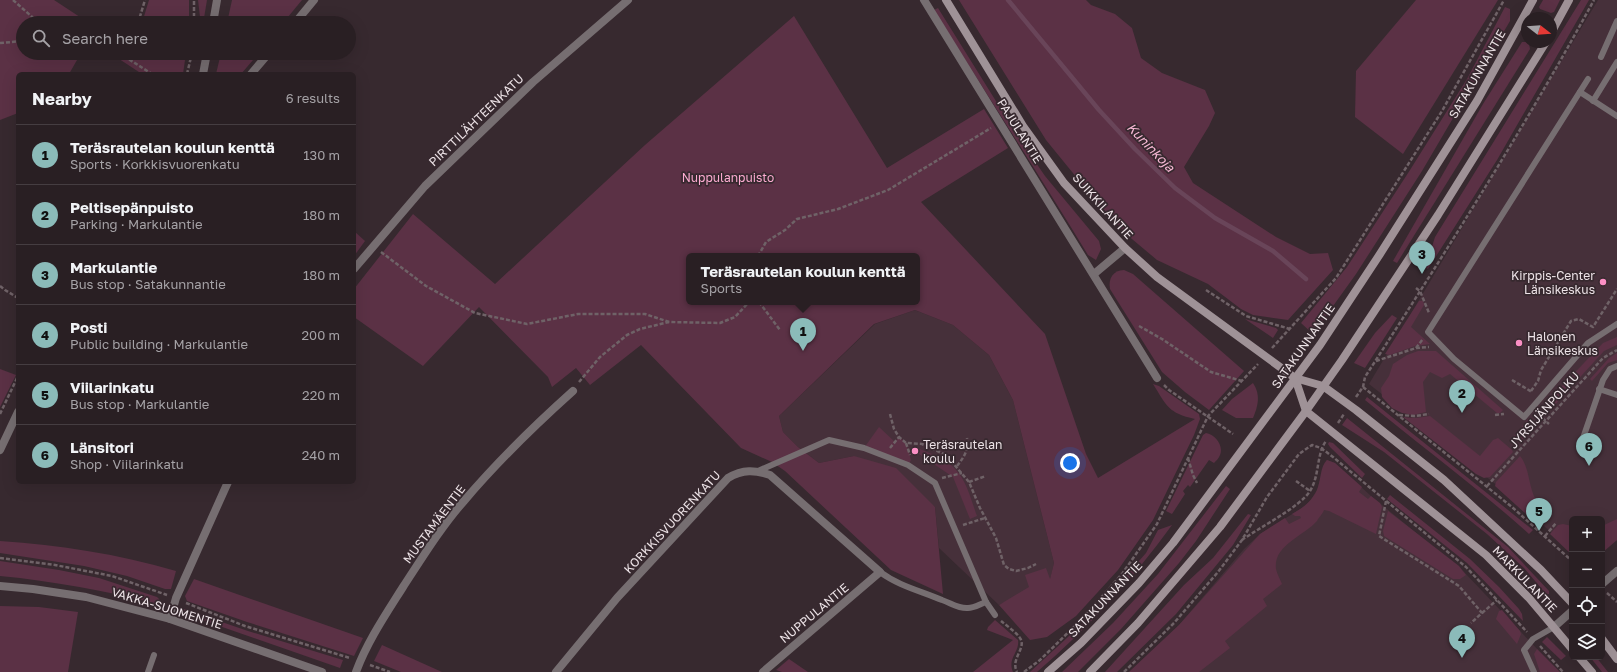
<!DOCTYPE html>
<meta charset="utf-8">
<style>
body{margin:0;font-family:"Golos Text",sans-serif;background:#352c30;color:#f1f3f6}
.controls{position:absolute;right:12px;bottom:12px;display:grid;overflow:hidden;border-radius:6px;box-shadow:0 4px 16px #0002}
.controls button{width:36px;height:36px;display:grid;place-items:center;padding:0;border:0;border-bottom:1px solid #453d41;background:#291f23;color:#f1f3f6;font:20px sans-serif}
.compass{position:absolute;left:1521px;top:12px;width:36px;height:36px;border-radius:50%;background:#291f23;box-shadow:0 4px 16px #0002;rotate:107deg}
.you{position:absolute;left:1070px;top:463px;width:14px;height:14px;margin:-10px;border:3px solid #fff;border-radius:50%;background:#1a73e8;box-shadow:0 0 0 6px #1a73e833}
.badge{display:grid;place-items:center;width:26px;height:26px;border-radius:50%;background:#8bbbb9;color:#111;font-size:13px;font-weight:700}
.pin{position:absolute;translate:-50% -33px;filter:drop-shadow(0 1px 2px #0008)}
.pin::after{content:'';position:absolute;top:21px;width:14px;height:12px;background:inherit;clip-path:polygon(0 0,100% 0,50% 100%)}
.popup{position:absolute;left:686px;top:253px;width:234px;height:52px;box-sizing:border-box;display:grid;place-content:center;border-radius:6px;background:#291f23;filter:drop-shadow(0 1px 3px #0005);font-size:13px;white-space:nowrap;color:#a5a2a6}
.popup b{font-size:15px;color:#f1f3f6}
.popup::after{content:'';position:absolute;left:50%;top:100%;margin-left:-8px;border:8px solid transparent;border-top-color:#291f23}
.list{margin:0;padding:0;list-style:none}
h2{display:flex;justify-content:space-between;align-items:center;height:52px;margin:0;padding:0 16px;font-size:17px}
h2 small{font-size:13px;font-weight:400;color:#a5a2a6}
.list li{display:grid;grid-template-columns:26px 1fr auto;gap:12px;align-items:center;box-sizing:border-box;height:60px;padding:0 16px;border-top:1px solid #453d41}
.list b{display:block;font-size:15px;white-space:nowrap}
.list p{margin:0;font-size:13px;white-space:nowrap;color:#a5a2a6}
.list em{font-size:13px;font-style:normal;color:#a5a2a6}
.icon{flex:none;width:22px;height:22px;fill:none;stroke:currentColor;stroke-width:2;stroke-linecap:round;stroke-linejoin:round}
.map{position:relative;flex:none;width:1617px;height:672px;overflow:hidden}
.search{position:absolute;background:#291f23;box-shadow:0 4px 16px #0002;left:16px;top:16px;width:340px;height:44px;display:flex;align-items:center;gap:10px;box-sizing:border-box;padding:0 14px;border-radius:22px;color:#a5a2a6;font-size:15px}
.panel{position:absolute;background:#291f23;box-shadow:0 4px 16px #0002;left:16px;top:72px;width:340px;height:412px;border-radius:6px}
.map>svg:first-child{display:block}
.built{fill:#46303a}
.green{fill:#5b3145;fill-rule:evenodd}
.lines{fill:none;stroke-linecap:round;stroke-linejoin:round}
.stream{stroke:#694559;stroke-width:4.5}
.path{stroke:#6f6267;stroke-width:2.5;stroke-dasharray:4 2;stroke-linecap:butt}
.service{stroke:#766e71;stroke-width:6}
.minor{stroke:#766e71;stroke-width:8}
.tertiary{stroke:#766e71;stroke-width:8}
.secondary{stroke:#9f9297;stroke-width:8}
.poi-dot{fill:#fb8fc4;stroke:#37292f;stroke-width:1.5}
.labels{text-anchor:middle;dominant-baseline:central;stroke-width:3.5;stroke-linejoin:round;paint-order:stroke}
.street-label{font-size:12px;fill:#ede3e7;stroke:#37292f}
.park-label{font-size:12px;fill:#fdabd1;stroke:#37292f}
.poi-label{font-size:12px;fill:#ede3e7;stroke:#37292f;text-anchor:start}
.water-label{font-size:13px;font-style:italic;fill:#f6b8d4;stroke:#37292f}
</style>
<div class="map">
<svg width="1617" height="672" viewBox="0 0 1617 672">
<rect width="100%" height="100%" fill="#37292f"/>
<g class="built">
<polygon points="1598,0 1617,0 1617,540 1602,550 1602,519 1572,519 1572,551 1508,494 1369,384"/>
<polygon points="915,310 953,325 989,355 1013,400 1054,563 1050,580 999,605 939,548 935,507 854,456 819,463 798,447 783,432 779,416 875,324"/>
<polygon points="1327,460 1335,463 1371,496 1464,572 1559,672 1129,672 1179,625 1244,549 1260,534 1302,508 1310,501 1317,490 1326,461"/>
</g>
<g class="green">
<polygon points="0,0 54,0 89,23 23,23 23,53 81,53 69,74 18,74 18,113 0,120"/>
<polygon points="149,0 189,0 189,23 142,23"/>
<polygon points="198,0 207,0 204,18 200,17"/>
<polygon points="232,0 302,0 283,23 227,23"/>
<polygon points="959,0 1086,0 1091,5 1115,14 1132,28 1141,58 1162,73 1205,90 1215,113 1209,126 1184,167 1193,183 1276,237 1310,254 1328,253 1333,270 1288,320 1253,315 1241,309 1208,284 1157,260 1126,234 1090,194 1046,140"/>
<polygon points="1416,0 1498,0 1403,154 1355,117 1356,71"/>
<polygon points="1543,0 1560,0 1554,12 1551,13 1540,9 1539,7"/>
<polygon points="1581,0 1589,0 1497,160 1428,269 1423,266 1430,253 1435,237"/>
<polygon points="1505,7 1510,9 1510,21 1422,171 1356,274 1313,334 1301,323 1347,267 1410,170 1467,79"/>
<path d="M938 8 1019 138 1045 176 1099 241 1101 249 1096 260 1088 255C1038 173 985 92 934 10Z"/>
<path d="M794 16 887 168 984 109 1008 148 921 202 1045 334 1086 454 1098 478 1195 419C1168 413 1167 406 1153 384L1159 386 1199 414 1200 419 1194 435 1153 520 1118 570 1076 616 1047 637 1030 640 999 605 1029 587 1025 575 1046 568 1050 579 1054 563 1013 400 989 355 953 325 915 310 874 324 779 416 783 432 798 447 819 463 854 456 896 468 935 507 943 594 891 570 785 471 772 462 741 448 641 345 590 385 576 368 552 387 548 377 479 307 423 366 354 317V289L413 214 495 284 645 145ZM689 256H917V302H689Z"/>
<polygon points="1522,42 1526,42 1529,44 1530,49 1397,263 1393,261 1483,104"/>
<polygon points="110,53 186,53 183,74 142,74"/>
<polygon points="221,53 259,53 241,74 216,74"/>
<polygon points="354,231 365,241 354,256"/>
<path d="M1124 270 1133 274 1244 371 1209 410 1185 392 1162 372 1110 289C1108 279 1113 270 1124 270Z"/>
<polygon points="1419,301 1423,301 1424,305 1411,327 1430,344 1415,346 1390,355 1385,354"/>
<polygon points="1392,315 1397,318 1365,368 1354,363 1375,333"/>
<polygon points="1245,319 1276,328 1278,330 1273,338"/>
<polygon points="1617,337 1617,345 1604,351 1551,409 1547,410 1544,408 1543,406 1603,343"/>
<polygon points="1418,351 1436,351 1503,410 1500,413 1497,413 1450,374 1442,378 1430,372 1423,382 1426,412 1413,415 1402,413 1392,408 1382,397 1381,388 1389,376 1393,364 1407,355"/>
<polygon points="1617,353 1617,360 1608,363 1592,381 1590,379 1609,358"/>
<polygon points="0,369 16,375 0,407"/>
<path d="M1253 383C1261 395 1258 406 1253 418H1236L1222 410 1232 399Z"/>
<path d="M1367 397 1533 530 1529 534C1477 487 1419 445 1365 400Z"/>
<polygon points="1430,416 1480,456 1493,440 1498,438 1512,450 1513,452 1490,477 1484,478 1476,474 1403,417 1416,418"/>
<polygon points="1347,418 1508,547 1549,591 1549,594 1546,594 1524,568 1487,534 1384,452 1342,425"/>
<polygon points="1529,418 1536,425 1521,442 1514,436"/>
<polygon points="879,427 895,442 899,437 906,443 911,460 908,465 864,448"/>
<path d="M1206 433C1215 434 1224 446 1220 455 1219 458 1216 461 1214 463L1209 460 1190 487 1188 485 1183 491 1185 494 1172 514 1166 511 1203 435Z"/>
<polygon points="1329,442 1333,443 1365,474 1362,478 1330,447 1328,444"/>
<path d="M915 447C929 453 946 458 956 470 966 480 972 502 977 516L970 519 953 477 916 452Z"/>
<path d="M1520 456C1530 468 1528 486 1536 500 1539 506 1545 510 1545 516L1537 524 1495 486 1496 482Z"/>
<path d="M1327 460 1335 463 1362 487 1359 492 1368 499 1371 496 1380 503 1382 507 1376 534 1329 511 1324 510C1322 515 1319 517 1317 521 1304 536 1273 545 1276 569 1277 574 1280 579 1282 584L1263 599 1267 606 1225 641 1230 648 1199 672H1129L1179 625 1260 534 1285 518 1289 524 1301 518 1300 516H1295L1292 514C1303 508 1312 501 1317 490 1321 481 1320 466 1327 460Z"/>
<polygon points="1226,486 1230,489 1196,541 1179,563 1121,629 1078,672 1062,672 1113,623 1158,574"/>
<polygon points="1390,495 1470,559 1499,587 1519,609 1522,614 1523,621 1467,563 1387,499"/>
<polygon points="1388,511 1459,566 1466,575 1460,579 1453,579 1384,536 1383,531"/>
<polygon points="1248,514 1251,515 1233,545 1176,614 1117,672 1105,672 1184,585 1213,558"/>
<polygon points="1617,519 1617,540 1602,553 1602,526"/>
<polygon points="1563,524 1572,526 1572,555 1550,534 1558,525"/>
<path d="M1172 525C1133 579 1088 628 1037 672H1030L1081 625 1125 577 1146 553 1158 530Z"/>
<path d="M0 541C60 545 118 554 176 571L171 589H165L127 576 84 566 0 553Z"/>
<path d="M0 561 59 570 99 578 157 597 159 599 160 601 158 604C106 591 53 581 0 576Z"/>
<polygon points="194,579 363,638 354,656 247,622 187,601 185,596"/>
<polygon points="0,606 39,607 78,612 68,672 0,672"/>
<polygon points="184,609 248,631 343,660 340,668 185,614"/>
<polygon points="1502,610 1520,631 1521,634 1517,644 1496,619 1499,611"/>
<path d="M995 620 1018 640C1020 652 1007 658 1013 672H973L1013 640 987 630 988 627Z"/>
<polygon points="1547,637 1566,656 1561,660 1542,642"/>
<polygon points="382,645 442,672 401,672 374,661"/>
<polygon points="1537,649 1560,672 1540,672 1534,654"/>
<polygon points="1590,657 1596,657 1608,672 1602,672"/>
<polygon points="789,659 808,672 782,672 776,670"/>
</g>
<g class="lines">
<polyline class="stream" points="1008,0 1099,110 1135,149 1175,188 1215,218 1273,251 1306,279"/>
<g class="path">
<polyline points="13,0 39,23"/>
<polyline points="138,23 145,0"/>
<polyline points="194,23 194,0"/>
<polyline points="0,43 23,41"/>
<polyline points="119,53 152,74"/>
<polyline points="187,74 192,53"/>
<polyline points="381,252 426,286 475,313 527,324 578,314 645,314 669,322"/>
<polyline points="758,256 766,242 785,230 797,219 838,209 888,190 991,128"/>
<polyline points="0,286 5,290 18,298"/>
<polyline points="1416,288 1420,291 1429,313"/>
<polyline points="1206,290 1246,316 1290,329"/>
<polyline points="759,302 780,330"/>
<polyline points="1139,326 1162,339 1211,372 1242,381"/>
<polyline points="1272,348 1336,278 1442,111 1504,0"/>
<polyline points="1416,348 1423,339"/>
<polyline points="1376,361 1416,348 1429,347"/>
<polyline points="1512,380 1532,392"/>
<polyline points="579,382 600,357 627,335 640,329 669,322 720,323 735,317 749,302"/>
<polyline points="1164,385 1169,390 1233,434"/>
<polyline points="1363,387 1512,507 1572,561"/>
<polyline points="1531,391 1538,381 1541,370 1571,321 1579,319 1593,327 1617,289"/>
<path d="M1356 397 1363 387 1365 377C1445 253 1524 129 1594 0"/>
<polyline points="0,414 18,376"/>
<polyline points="890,414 894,429 899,437 906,443 922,444 946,455 969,482 980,508 996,538 1004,565 1009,569 1016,571 1028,568 1036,564"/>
<polyline points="1538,414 1549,424"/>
<polyline points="1399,415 1415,416 1429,414"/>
<polyline points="1495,415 1504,414"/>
<polyline points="1338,423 1344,414"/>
<polyline points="906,443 910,455"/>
<polyline points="890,448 899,437"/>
<polyline points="1188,458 1193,475 1197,483"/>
<path d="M957 466C964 457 969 450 967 438"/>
<polyline points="942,478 962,473"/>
<polyline points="1296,481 1310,491"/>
<polyline points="969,482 986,476"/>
<polyline points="1487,486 1603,358 1617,350"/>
<polyline points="1386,501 1379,536 1459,586 1482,613 1471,623"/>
<polyline points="963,525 985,518"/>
<polyline points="1545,536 1556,523"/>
<path d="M1242 540C1260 527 1300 507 1310 491 1320 475 1316 455 1326 441"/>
<polyline points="0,558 55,565 112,576 167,595"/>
<polyline points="1607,593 1617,602"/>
<polyline points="186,603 245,626 350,658"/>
<polyline points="1482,613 1497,600"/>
<path d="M1001 621C1007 626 1016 632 1020 638 1027 648 1010 659 1017 672"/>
<polyline points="1540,646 1563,672"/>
<polyline points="370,665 390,672"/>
<polyline points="1024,672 1040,660 1081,620 1122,574 1157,524 1208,416 1258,364"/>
<polyline points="1124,672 1174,623 1218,572 1242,540 1267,497 1299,454 1312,445 1321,448 1333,457 1466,567 1527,632"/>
</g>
<g class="service">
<polyline points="1601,57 1617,21"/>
<polyline points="1588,79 1428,332 1454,359 1524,417 1588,343 1617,324"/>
<polyline points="1580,92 1617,116"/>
<polyline points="1593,101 1617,62"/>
<polyline points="1599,389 1617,395"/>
<polyline points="1581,444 1603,380 1610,369 1617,366"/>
<polyline points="758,471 829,440 864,448 908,465 935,483 986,602"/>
<path d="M880 572C899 586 921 591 942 600 951 603 959 609 968 608 974 608 980 604 986 602L995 615"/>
<polyline points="148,672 154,655"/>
<polyline points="1534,672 1524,650 1533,639 1554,627"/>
</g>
<g class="minor">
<polyline points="924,0 1157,378"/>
<polyline points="213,23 217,0"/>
<polyline points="295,23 314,0"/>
<polyline points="203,74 207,53"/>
<polyline points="251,74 269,53"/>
<polyline points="354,269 425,186 533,82 628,0"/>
<polyline points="1094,274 1125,248"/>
<polyline points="0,450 18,412"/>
<polyline points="170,619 176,598 228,482"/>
<path d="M356 672C367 642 386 614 403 587 422 558 441 527 464 501 498 461 535 425 573 391"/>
<path d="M556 672 617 598 728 478C743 469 755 470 770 475L880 572 763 672"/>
</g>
<g class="tertiary">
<polyline points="1602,584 1617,571"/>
<polyline points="0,586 33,589 86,597 170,619 322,672"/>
<polyline points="1554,627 1572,611"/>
</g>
<g class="secondary">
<polyline points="946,0 1023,126 1064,183 1125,248 1157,277 1295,378 1323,386 1356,410 1444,480 1541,570 1572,603"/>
<polyline points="1551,33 1569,0"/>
<polyline points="1295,378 1306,411"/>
<polyline points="1306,411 1486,555 1529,598 1572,649"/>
<polyline points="1602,639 1617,659"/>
<polyline points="1579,657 1592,672"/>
<polyline points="1048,672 1081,643 1139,583 1173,543 1320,345 1380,254 1477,101 1533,0"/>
<polyline points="1090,672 1138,623 1220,527 1306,411 1342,360 1438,215 1546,42"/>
</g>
</g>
<g class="poi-dot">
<circle cx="1603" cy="282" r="4"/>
<circle cx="1519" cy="343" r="4"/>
<circle cx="915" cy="451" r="4"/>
</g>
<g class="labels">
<g class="street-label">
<text transform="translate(1477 74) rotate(-60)">SATAKUNNANTIE</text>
<text transform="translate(476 120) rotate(-44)">PIRTTILÄHTEENKATU</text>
<text transform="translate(1020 131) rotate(58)">PAJULANTIE</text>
<text transform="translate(1103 206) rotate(48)">SUIKKILANTIE</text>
<text transform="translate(1303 346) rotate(-55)">SATAKUNNANTIE</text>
<text transform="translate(1544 410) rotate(-48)">JYRSIJÄNPOLKU</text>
<text transform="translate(672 522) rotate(-47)">KORKKISVUORENKATU</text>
<text transform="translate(434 524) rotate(-53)">MUSTAMÄENTIE</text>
<text transform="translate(1525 579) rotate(46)">MARKULANTIE</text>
<text transform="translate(1105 599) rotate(-46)">SATAKUNNANTIE</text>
<text transform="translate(167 608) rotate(17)">VAKKA-SUOMENTIE</text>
<text transform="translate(814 613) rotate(-40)">NUPPULANTIE</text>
</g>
<g class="park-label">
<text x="728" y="177">Nuppulanpuisto</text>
</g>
<g class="poi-label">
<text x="1595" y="275" text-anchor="end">Kirppis-Center<tspan x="1595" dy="14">Länsikeskus</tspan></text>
<text x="1527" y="336">Halonen<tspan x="1527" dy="14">Länsikeskus</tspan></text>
<text x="923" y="444">Teräsrautelan<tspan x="923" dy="14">koulu</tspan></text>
</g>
<g class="water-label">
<text transform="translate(1151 147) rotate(46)">Kuninkoja</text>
</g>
</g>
</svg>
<div class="controls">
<button>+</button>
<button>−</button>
<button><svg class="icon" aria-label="locate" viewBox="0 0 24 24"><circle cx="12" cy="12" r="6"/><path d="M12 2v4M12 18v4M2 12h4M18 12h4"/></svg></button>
<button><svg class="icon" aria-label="layers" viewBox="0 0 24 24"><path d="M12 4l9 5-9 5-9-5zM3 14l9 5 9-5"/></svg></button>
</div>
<svg class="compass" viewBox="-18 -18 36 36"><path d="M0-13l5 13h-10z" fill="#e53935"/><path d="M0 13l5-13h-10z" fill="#a5a2a6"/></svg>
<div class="you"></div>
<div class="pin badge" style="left:803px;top:351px">1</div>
<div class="popup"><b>Teräsrautelan koulun kenttä</b>Sports</div>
<div class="pin badge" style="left:1462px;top:413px">2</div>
<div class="pin badge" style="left:1422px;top:274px">3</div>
<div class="pin badge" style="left:1462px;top:658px">4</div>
<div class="pin badge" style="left:1539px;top:531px">5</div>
<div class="pin badge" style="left:1589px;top:466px">6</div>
<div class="search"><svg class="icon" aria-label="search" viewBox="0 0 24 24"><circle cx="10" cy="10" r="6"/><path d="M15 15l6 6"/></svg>Search here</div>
<section class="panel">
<h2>Nearby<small>6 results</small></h2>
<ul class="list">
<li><span class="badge">1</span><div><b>Teräsrautelan koulun kenttä</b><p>Sports · Korkkisvuorenkatu</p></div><em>130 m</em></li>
<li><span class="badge">2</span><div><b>Peltisepänpuisto</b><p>Parking · Markulantie</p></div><em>180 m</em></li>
<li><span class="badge">3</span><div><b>Markulantie</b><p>Bus stop · Satakunnantie</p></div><em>180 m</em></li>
<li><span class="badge">4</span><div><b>Posti</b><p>Public building · Markulantie</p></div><em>200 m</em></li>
<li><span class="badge">5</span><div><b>Viilarinkatu</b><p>Bus stop · Markulantie</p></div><em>220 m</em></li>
<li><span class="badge">6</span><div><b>Länsitori</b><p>Shop · Viilarinkatu</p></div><em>240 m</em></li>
</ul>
</section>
</div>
